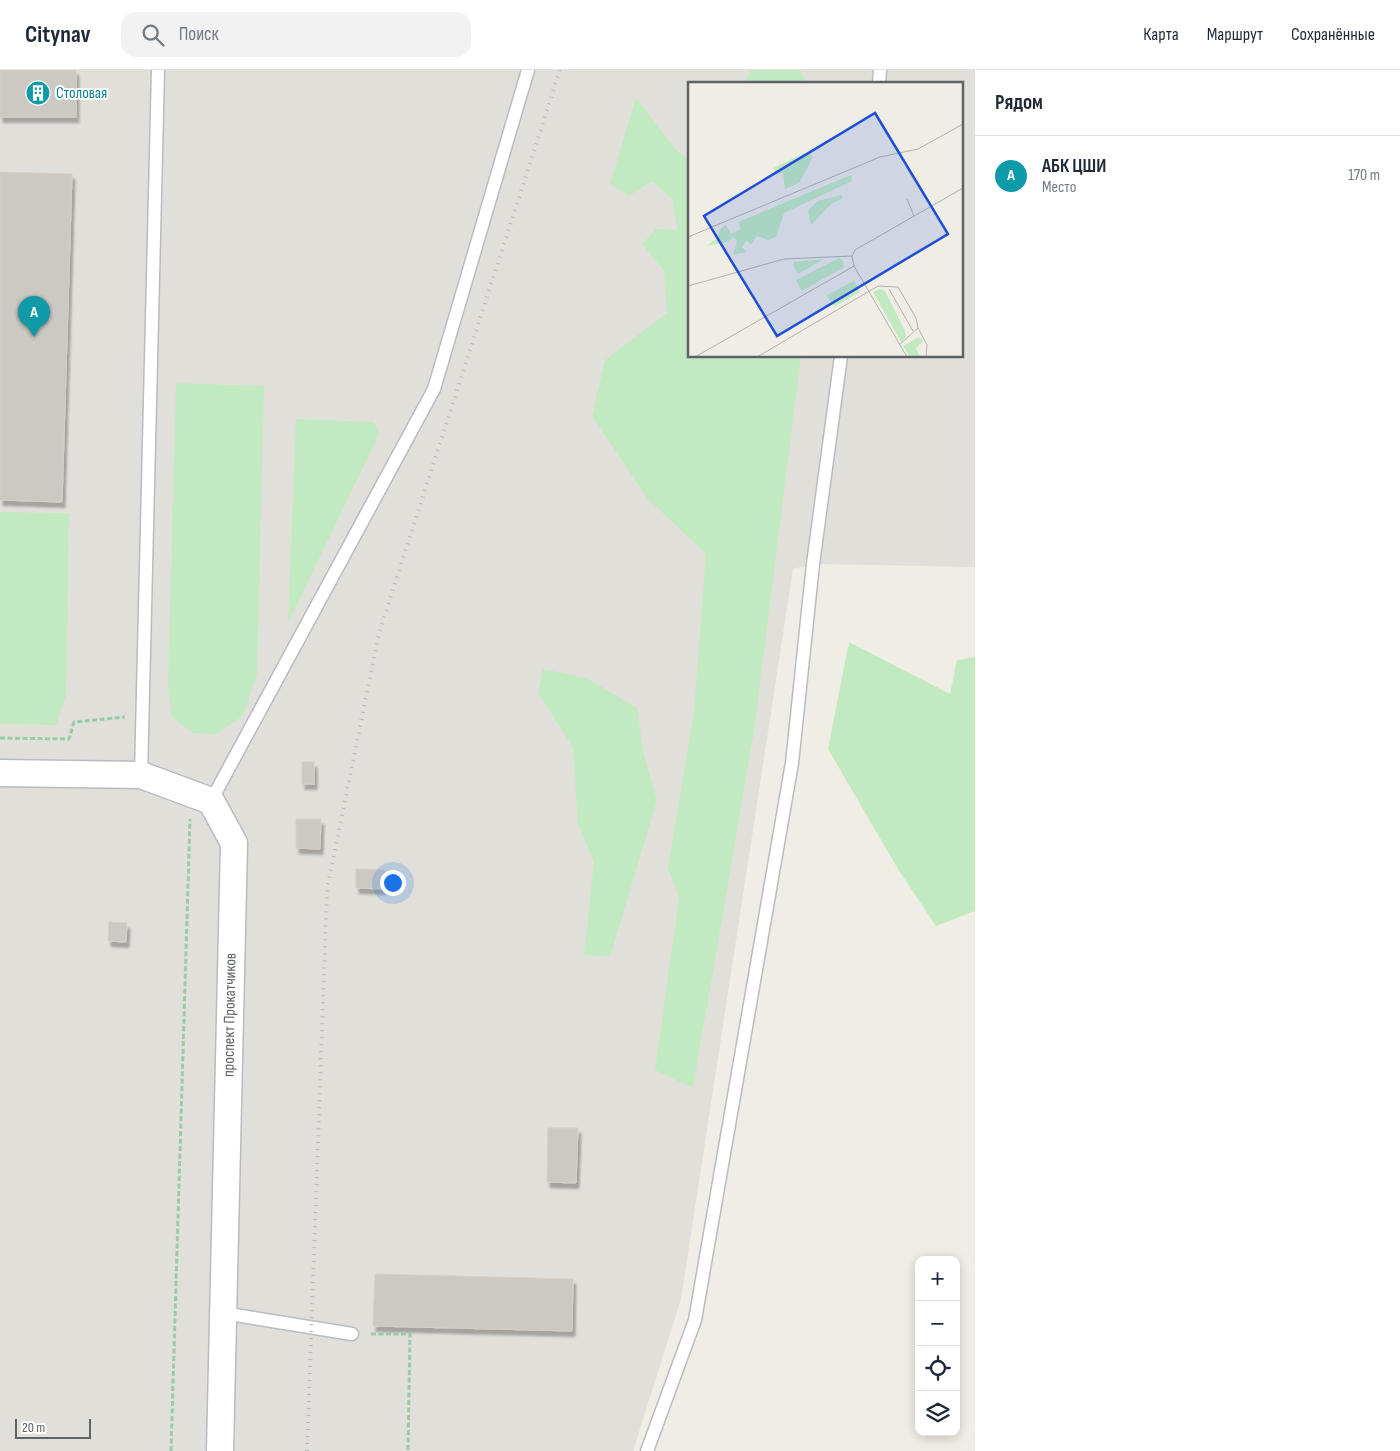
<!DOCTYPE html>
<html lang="ru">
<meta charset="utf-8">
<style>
body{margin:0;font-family:"Sofia Sans Condensed",sans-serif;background:#f2f2f3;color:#1f2937}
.controls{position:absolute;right:15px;bottom:15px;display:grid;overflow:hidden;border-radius:10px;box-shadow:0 2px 12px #0003}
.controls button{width:45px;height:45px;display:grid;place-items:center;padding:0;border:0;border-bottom:1px solid #e0e1e3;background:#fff;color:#1f2937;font:25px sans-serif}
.scale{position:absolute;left:15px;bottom:12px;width:76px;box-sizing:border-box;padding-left:5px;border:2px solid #5d6267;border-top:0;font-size:14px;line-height:18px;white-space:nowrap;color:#5d6267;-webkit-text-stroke:4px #fff;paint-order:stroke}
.you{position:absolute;left:392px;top:812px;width:18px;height:18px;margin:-12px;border:4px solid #fff;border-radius:50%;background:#1a73e8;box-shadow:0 0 0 8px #1a73e833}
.badge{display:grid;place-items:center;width:32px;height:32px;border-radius:50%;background:#111827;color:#fff;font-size:16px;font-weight:700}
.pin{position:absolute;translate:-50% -41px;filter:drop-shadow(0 1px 2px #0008)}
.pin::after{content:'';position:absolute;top:26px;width:18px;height:15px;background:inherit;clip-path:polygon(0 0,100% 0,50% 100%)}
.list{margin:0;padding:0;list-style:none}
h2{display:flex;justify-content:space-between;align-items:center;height:65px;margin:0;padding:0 20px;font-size:21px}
h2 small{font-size:16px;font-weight:400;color:#747a83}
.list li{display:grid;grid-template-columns:32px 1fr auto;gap:15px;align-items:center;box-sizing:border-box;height:80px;padding:0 20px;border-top:1px solid #e0e1e3}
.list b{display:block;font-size:19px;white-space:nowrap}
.list p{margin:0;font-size:16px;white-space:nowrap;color:#747a83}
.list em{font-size:16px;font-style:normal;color:#747a83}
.icon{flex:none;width:28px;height:28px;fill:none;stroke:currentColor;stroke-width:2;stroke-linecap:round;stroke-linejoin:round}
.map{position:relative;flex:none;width:975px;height:1381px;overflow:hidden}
header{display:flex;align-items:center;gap:30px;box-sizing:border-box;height:70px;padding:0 25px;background:#fff;border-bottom:1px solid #e0e1e3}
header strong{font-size:24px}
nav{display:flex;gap:28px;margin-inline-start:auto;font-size:18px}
.search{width:350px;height:45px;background:#f2f2f3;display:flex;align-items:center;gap:12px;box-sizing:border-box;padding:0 18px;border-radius:15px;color:#747a83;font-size:19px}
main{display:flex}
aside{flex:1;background:#fff}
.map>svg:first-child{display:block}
.industrial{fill:#e1dfda;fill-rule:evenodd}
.green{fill:#c2eac0}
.building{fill:#ccc8c2;stroke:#d6cfc3;filter:url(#shadow)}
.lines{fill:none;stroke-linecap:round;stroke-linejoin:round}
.service-casing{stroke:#b8bbc0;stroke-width:15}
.minor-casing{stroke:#b8bbc0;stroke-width:29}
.path{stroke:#98cca4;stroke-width:3;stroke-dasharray:5 2.5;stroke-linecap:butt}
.service{stroke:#fff;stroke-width:12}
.minor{stroke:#fff;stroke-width:26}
.rail{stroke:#b6b7b8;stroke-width:4;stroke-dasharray:1 6;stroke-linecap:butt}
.labels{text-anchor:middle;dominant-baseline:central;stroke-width:4;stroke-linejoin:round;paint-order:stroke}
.culture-label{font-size:16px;fill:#0d838f;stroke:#fff;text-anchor:start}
.street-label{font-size:16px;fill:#5d6267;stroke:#fff}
.inset-road{fill:none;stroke:#b1b1af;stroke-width:1}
.view{fill:#1d4ed8;fill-opacity:0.15;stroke:#1d4ed8;stroke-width:2.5}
.inset-edge{fill:none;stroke:#5d6267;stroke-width:2.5}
</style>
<header>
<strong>Citynav</strong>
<div class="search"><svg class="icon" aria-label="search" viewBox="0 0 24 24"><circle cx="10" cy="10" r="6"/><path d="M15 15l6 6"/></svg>Поиск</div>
<nav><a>Карта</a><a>Маршрут</a><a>Сохранённые</a></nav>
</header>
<main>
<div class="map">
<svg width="975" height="1381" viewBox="0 0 975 1381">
<defs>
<filter id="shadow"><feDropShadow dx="3" dy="5.5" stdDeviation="1" flood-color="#0004"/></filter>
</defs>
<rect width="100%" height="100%" fill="#f0ede5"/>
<path class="industrial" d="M0 0H975V497L813 494 793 499 681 1229 633 1381H0ZM689 14H961V286H689Z"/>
<g class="green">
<polygon points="750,0 800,0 807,14 745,14"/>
<polygon points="636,28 678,82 689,89 689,286 801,286 754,661 693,1018 655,1000 679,828 668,798 694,643 706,484 647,428 592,346 605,290 667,243 664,201 642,174 656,159 677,160 673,130 652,111 629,126 610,114"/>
<polygon points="176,313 264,316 257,604 243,646 216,664 193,663 172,647 168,616"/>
<polygon points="296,349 374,352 379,364 288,553"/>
<polygon points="0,442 69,443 66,626 56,655 0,654"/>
<polygon points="849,572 950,624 957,590 975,587 975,841 936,856 898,799 828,679"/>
<polygon points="543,599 587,608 637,638 643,681 657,730 610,887 584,885 594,792 578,754 573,677 538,623"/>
</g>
<g class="building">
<rect x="0" y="0" width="76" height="47"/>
<polygon points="0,102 72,104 62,432 0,430"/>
<rect x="302" y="692" width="12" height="22"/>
<polygon points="296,749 321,749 320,779 296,778"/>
<polygon points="356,799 385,800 384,819 356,818"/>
<polygon points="109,852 127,853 126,872 108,871"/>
<polygon points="548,1058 578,1058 576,1113 547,1112"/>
<polygon points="375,1204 573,1209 572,1261 373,1256"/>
</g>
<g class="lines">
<defs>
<g id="service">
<polyline points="879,14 880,0"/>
<polyline points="141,705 158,0"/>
<polyline points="211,731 434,319 528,0"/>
<polyline points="223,1243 352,1264"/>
<polyline points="647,1381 695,1250 792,693 813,494 841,286"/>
</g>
<polyline id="minor" points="0,703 141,705 211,731 234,773 220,1381"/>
</defs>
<use href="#service" class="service-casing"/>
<use href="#minor" class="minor-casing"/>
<g class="path">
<polyline points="0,668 69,669 74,652 125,647"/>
<polyline points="371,1264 410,1264 408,1381"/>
<polyline points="171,1381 190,749"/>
</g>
<use href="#service" class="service"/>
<use href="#minor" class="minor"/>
<polyline class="rail" points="307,1381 327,819 379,563 560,0"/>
</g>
<defs>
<symbol id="building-disc" viewBox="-11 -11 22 22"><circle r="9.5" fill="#0f9aa8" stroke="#fff"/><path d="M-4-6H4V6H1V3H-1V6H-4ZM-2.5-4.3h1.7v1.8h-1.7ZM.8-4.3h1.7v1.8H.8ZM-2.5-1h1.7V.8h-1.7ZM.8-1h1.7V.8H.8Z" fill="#fff"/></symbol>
</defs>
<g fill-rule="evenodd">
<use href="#building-disc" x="24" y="9" width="28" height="28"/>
</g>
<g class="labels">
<g class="culture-label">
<text x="56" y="23">Столовая</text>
</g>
<g class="street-label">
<text transform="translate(230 945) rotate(-89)">проспект Прокатчиков</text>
</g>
</g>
<g transform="translate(688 12)">
<rect width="275" height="275" fill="#f0ede5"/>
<path d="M119 70 125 75 111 101 97 107 95 91 91 92 85 86ZM163 93 164 99 96 131 88 155 80 158 69 154 63 162 58 159 54 165 58 170 45 173 49 159 45 155 39 160 18 164 28 157 33 146 38 143 43 152 53 147 50 140ZM153 113 155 116 143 122 123 143 120 128 130 119ZM151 176 155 178 156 185 114 209 108 198ZM136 177 110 192 105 182 106 180ZM166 199 172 210 146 225 139 213ZM192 207 197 209 217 249 218 255 213 260 185 210ZM231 255 235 259 228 266 232 275H222L215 264Z" fill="#c2eac0"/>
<path class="inset-road" d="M219 117 226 134M0 155 192 75 230 67 275 42M0 204 96 177 164 174M201 207 225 249M211 263 230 246 239 263 238 275M7 275 166 184M69 275 190 204 210 205 228 236 230 246M219 275 166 184 164 174 167 168 275 106"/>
<path class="view" d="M187 31 260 152 89 254 16 134Z"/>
<rect width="275" height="275" class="inset-edge"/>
</g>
</svg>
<div class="controls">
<button>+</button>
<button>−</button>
<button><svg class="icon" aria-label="locate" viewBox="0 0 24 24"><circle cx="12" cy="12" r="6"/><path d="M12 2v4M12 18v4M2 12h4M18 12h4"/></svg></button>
<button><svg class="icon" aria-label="layers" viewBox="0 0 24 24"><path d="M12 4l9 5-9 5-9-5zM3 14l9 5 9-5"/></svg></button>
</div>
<div class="scale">20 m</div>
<div class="you"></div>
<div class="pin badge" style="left:34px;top:267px;background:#0f9aa8">A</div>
</div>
<aside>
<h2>Рядом<small></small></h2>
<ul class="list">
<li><span class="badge" style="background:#0f9aa8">A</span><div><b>АБК ЦШИ</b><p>Место</p></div><em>170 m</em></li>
</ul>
</aside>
</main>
